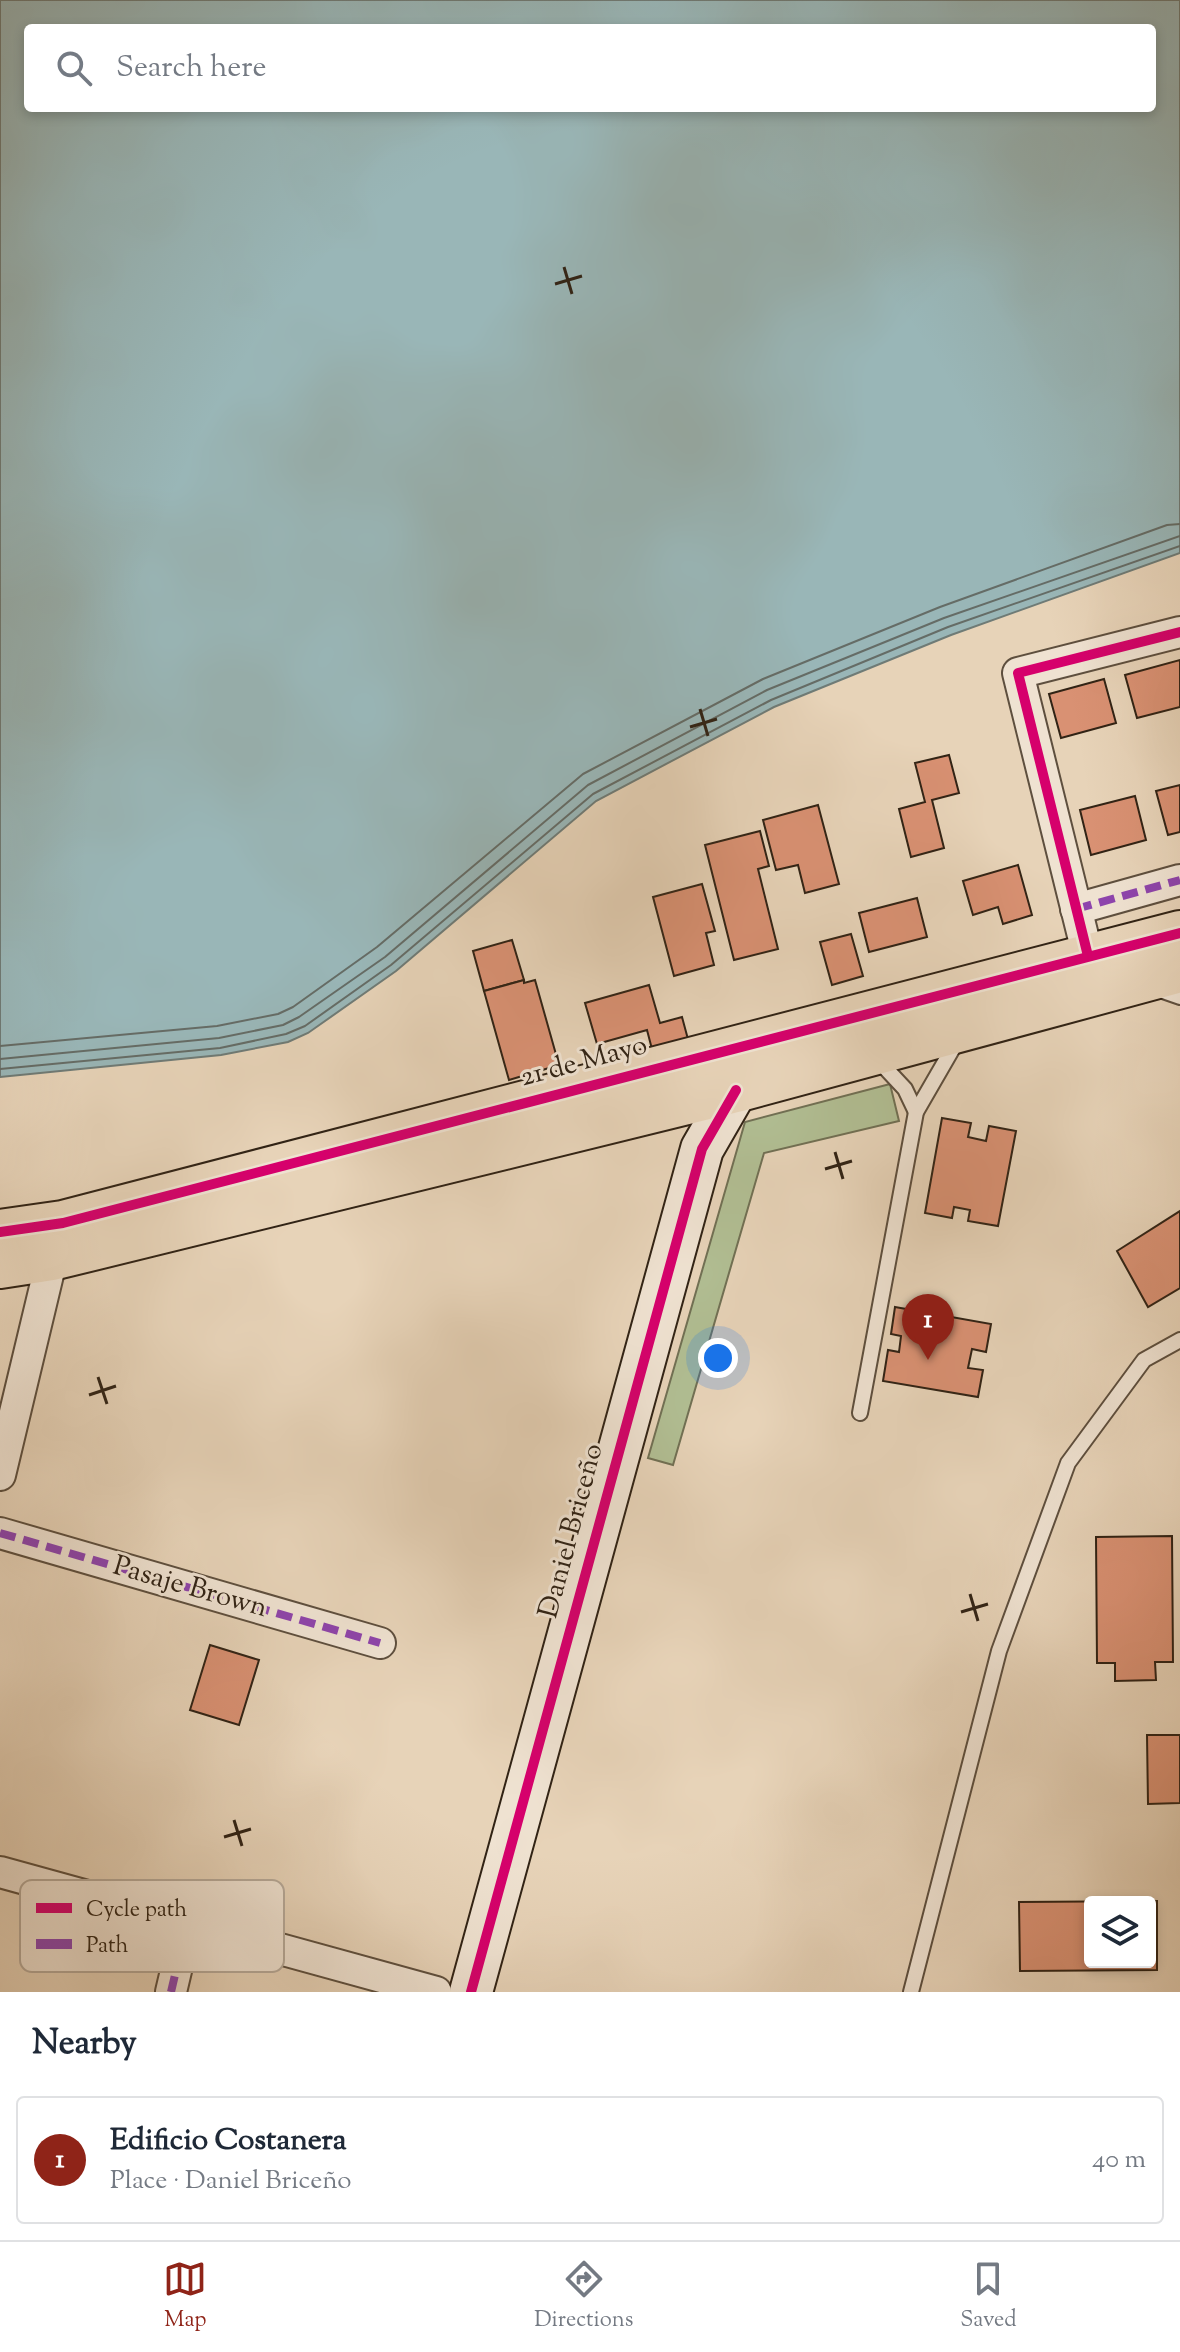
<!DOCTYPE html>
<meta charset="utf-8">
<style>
body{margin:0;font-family:"Sorts Mill Goudy",serif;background:#f2f2f3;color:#1f2937}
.controls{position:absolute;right:24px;bottom:24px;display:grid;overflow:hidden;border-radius:8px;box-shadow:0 4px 12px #0003}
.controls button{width:72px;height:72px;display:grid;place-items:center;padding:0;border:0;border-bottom:2px solid #e0e1e3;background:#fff;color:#1f2937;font:40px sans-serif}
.you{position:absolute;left:718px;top:1358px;width:28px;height:28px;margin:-20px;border:6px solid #fff;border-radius:50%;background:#1a73e8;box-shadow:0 0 0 12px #1a73e833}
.badge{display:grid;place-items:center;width:52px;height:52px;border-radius:50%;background:#8f2418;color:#fff;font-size:26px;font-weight:700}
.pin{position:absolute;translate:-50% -66px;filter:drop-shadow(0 2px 4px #0008)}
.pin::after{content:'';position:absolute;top:42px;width:28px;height:24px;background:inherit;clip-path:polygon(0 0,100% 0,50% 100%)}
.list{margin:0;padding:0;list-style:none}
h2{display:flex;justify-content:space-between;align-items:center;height:104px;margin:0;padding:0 32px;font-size:34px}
h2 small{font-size:26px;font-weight:400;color:#747a83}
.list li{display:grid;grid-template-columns:52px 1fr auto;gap:24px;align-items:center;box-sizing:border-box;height:128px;margin:0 16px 16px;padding:0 16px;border:2px solid #e0e1e3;border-radius:8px}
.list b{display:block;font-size:30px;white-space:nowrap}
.list p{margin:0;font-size:26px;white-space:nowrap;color:#747a83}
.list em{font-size:26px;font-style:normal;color:#747a83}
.icon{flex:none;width:44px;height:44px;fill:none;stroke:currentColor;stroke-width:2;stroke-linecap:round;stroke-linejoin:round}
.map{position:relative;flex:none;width:1180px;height:1992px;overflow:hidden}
.search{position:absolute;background:#fff;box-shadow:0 4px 12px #0003;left:24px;right:24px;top:24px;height:88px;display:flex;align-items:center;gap:20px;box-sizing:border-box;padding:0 28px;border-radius:8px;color:#747a83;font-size:30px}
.sheet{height:248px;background:#fff}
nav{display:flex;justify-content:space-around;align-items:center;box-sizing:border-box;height:112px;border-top:2px solid #e0e1e3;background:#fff;font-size:22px;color:#747a83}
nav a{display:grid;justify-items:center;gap:4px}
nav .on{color:#8f2418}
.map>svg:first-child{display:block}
.green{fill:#b1be93;stroke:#717054;stroke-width:2}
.water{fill:#99b6b7;stroke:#6f7b76;stroke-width:2;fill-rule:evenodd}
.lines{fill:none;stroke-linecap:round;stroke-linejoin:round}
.shore{stroke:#656c66;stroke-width:2}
.building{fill:#d99173;stroke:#312315;stroke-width:2;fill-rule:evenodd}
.lane-casing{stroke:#5e4f3e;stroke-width:18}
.street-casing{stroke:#5e4f3e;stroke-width:34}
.secondary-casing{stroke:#312315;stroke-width:46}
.primary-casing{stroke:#312315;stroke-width:48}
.lane{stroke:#efe2d1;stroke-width:14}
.street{stroke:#efe2d1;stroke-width:30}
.secondary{stroke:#efe2d1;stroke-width:42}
.primary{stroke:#e7d3b8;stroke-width:44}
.quiet{stroke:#8e44ad;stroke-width:8;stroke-dasharray:16 8;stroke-linecap:butt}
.cycleway-casing{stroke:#efe2d1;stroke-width:15}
.cycleway{stroke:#d6006c;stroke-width:10}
.ticks{fill:none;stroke:#312315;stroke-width:3}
.labels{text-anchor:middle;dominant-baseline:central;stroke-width:6;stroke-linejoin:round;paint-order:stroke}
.street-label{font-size:28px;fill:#312315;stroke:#efe2d1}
.key{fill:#efe2d1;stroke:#b6a999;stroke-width:2}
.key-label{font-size:22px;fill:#312315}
</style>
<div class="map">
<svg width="1180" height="1992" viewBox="0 0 1180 1992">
<rect width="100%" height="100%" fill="#e7d3b8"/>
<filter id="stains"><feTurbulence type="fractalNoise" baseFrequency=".0025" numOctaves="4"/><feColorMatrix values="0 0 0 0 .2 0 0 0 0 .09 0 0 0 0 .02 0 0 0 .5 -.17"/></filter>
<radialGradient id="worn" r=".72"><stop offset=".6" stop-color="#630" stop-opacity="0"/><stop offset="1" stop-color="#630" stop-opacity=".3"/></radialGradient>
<polygon class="green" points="890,1084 899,1121 764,1153 673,1465 648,1458 745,1122"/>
<path class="water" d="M0 0H1180V553L951 635 774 707 596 801 396 971 308 1033 288 1042 221 1055 0 1077ZM28 28H1152V108H28Z"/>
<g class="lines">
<g class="shore">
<polyline points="0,1046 217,1026 278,1014 293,1007 377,947 583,774 763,679 940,607 1167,525 1180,524"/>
<polyline points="0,1059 219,1038 283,1025 299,1017 385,957 588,785 767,690 944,618 1180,536"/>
<polyline points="0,1069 220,1048 286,1034 305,1026 391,965 593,794 771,700 948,627 1180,546"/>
</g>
</g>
<g class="building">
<polygon points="1180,660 1180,707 1137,718 1125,675"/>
<polygon points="1104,679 1116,723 1061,738 1049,694"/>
<polygon points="949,755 959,793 932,800 944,848 911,857 899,809 925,802 915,763"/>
<polygon points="1180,785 1180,832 1168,835 1156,791"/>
<polygon points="1135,796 1146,840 1091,855 1080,810"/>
<polygon points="818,805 839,884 805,893 798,865 776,870 763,820"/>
<polygon points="760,831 769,866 758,869 778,949 734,960 705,845"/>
<polygon points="1018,865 1032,915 1003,924 998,907 973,915 963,881"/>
<polygon points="702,884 715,931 706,933 714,965 674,976 653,897"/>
<polygon points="917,898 927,937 869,952 859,913"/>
<polygon points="851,934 863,976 832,985 820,942"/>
<polygon points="512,940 524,980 484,991 473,951"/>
<polygon points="524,980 524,983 535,980 559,1065 509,1080 484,991"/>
<polygon points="649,985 660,1023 682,1017 689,1043 653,1053 647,1030 597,1044 585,1003"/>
<polygon points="942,1118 971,1123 968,1137 986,1141 989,1126 1016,1131 998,1226 968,1221 970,1210 954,1207 952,1218 925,1213"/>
<polygon points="1180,1211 1180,1288 1148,1307 1117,1251"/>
<polygon points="895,1307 991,1324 986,1352 972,1349 968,1368 983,1370 978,1397 883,1381 888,1350 899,1352 901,1336 891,1334"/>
<polygon points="1172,1536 1173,1662 1155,1662 1156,1680 1115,1681 1115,1663 1097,1663 1096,1537"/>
<polygon points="210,1645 259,1660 239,1725 190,1710"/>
<polygon points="1147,1735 1180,1735 1180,1803 1148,1804"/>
<path d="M1157 1901V1970L1020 1971 1019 1902ZM1090 1902H1150V1962H1090Z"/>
</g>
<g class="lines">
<defs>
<g id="lane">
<polyline points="1157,989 1180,997"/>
<polyline points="877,1059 905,1089 916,1112"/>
<polyline points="860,1413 916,1112 957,1041"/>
<polyline points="911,1992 999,1651 1068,1463 1144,1360 1180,1340"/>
</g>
<g id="street">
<polyline points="1076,909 1180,880"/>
<polyline points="1088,956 1018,673 1180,632"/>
<polyline points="0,1475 52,1258"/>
<polyline points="0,1533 380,1643"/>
<polyline points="0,1872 436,1992"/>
<polyline points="171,1992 187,1924"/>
</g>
<polyline id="secondary" points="471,1992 702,1149 736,1090"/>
<g id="primary">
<polyline points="0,1232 63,1223 1180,933"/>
<polyline points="0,1266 52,1258 736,1090 1180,970"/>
</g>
</defs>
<use href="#lane" class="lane-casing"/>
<use href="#street" class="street-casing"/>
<use href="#secondary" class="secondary-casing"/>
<use href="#primary" class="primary-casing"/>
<use href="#lane" class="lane"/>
<use href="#street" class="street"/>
<use href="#secondary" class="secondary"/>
<use href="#primary" class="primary"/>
<g class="quiet">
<polyline points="1076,909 1180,880"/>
<polyline points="0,1533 380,1643"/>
<polyline points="171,1992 187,1924"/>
</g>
<defs>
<g id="cycleway">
<polyline points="1088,956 1018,673 1180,632"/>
<polyline points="0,1232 63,1223 1180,933"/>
<polyline points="471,1992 702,1149 736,1090"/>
</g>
</defs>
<use href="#cycleway" class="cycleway-casing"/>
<use href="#cycleway" class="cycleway"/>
</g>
<path class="ticks" d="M564 267 572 294M555 284 582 276M700 709 708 736M690 727 717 719M835 1152 843 1179M825 1169 852 1161M98 1377 107 1404M89 1395 116 1386M970 1594 978 1621M961 1612 988 1604M234 1820 242 1846M224 1837 251 1829"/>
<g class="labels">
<g class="street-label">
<text transform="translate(584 1062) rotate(-15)">21 de Mayo</text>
<text transform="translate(572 1531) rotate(-75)">Daniel Briceño</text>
<text transform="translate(190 1588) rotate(16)">Pasaje Brown</text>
</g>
</g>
<rect x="20" y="1880" width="264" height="92" rx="12" class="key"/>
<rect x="36" y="1903" width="36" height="10" fill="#d6006c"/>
<rect x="36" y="1939" width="36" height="10" fill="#8e44ad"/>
<g class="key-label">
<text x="86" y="1916">Cycle path</text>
<text x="86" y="1952">Path</text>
</g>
<rect width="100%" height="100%" filter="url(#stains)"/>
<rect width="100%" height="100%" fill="url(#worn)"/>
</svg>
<div class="controls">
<button><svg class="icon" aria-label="layers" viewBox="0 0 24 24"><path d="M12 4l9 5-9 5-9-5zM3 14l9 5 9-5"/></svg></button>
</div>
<div class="you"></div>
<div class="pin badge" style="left:928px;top:1360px">1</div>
<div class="search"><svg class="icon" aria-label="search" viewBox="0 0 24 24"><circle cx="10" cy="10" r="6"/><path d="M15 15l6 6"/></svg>Search here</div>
</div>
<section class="sheet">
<h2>Nearby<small></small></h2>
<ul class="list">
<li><span class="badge">1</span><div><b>Edificio Costanera</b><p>Place · Daniel Briceño</p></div><em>40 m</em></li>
</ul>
</section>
<nav>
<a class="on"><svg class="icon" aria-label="map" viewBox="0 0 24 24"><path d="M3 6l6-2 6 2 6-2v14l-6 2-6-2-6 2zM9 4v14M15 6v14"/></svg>Map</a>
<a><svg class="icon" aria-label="directions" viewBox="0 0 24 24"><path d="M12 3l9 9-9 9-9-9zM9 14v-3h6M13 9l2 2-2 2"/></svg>Directions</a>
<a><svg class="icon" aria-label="saved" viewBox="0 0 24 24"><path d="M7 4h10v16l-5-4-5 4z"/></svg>Saved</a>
</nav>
